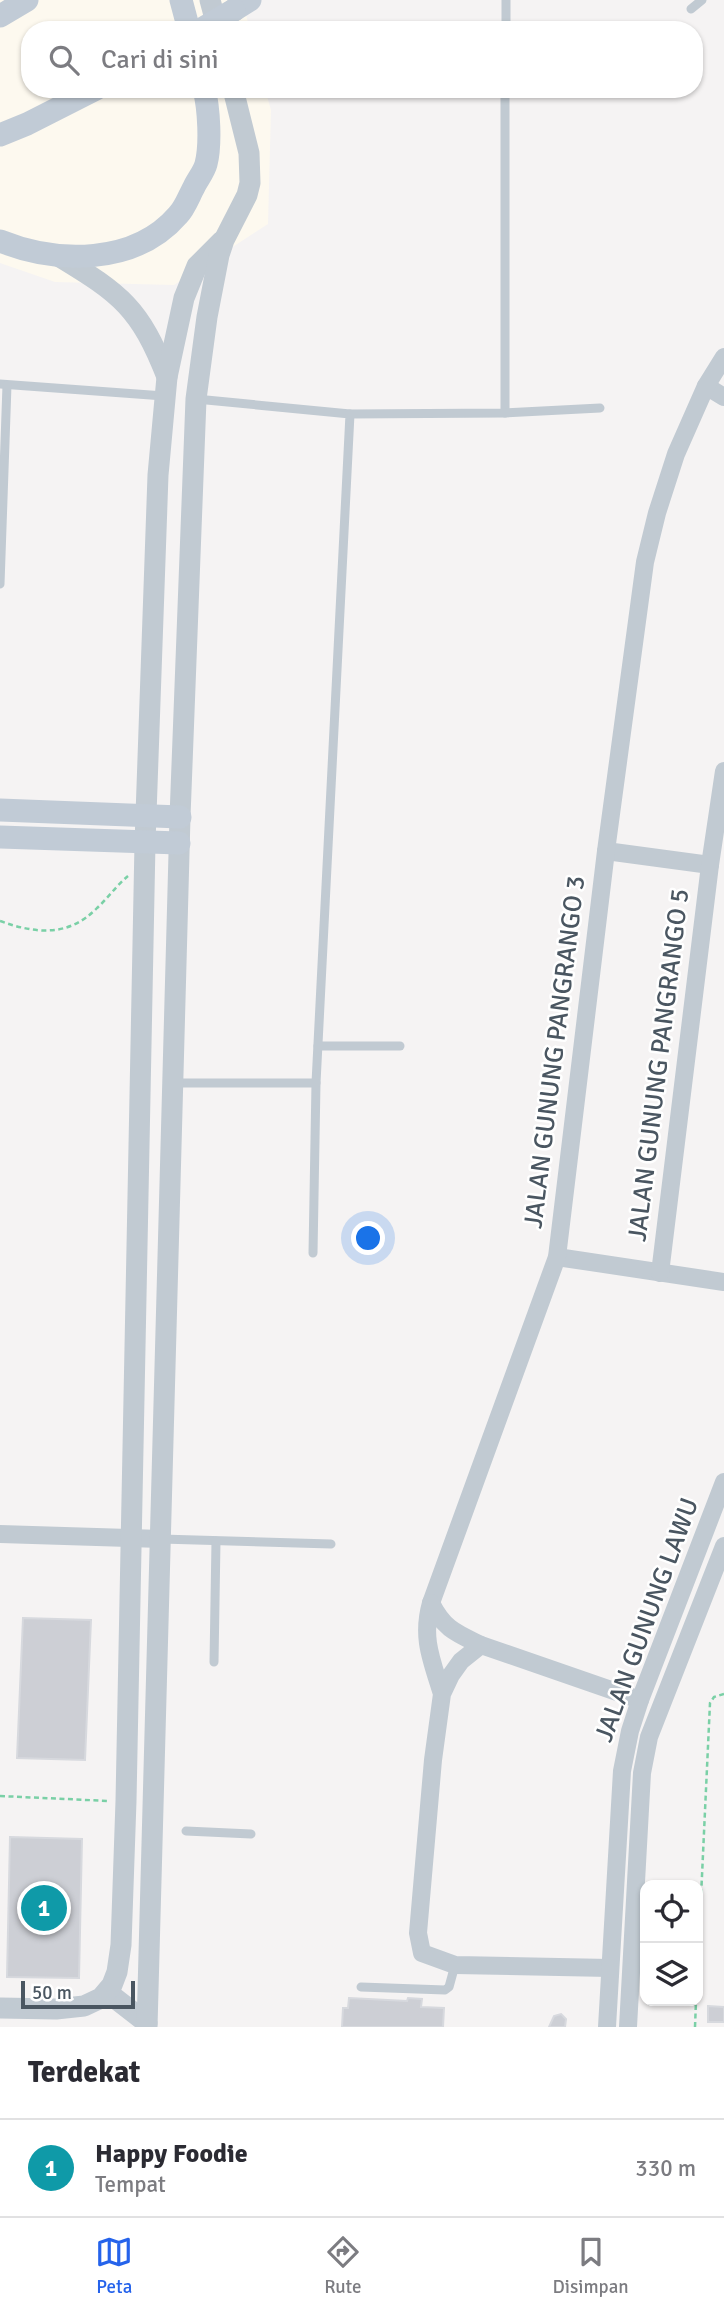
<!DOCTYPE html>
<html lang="id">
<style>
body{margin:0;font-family:Signika,sans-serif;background:#f2f2f3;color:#2b2b33}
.controls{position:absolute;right:21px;bottom:21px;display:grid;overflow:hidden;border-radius:14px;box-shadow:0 2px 5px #0004}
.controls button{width:63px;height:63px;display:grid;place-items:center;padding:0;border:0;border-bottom:2px solid #e1e1e2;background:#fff;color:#2b2b33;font:35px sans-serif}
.scale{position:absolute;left:21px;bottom:18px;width:114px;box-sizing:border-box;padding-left:7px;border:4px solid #4a5661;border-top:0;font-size:19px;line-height:24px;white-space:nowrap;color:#4a5661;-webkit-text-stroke:5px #fff;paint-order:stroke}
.you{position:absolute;left:369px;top:1239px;width:24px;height:24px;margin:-18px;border:5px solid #fff;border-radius:50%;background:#1a73e8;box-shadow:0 0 0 10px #1a73e833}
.badge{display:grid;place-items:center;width:46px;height:46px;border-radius:50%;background:#2563eb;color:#fff;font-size:23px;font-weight:700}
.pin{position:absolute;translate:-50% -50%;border:4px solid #fff;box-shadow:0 2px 7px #0006}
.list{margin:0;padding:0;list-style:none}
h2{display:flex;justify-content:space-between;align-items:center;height:91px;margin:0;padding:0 28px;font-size:30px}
h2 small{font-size:23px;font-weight:400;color:#7c7c81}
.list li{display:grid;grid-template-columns:46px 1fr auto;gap:21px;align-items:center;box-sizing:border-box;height:98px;padding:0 28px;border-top:2px solid #e1e1e2}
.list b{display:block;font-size:26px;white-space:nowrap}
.list p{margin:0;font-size:23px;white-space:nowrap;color:#7c7c81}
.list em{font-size:23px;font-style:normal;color:#7c7c81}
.icon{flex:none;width:38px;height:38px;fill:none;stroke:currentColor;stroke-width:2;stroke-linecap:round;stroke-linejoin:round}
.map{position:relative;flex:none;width:724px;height:2027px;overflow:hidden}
.search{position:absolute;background:#fff;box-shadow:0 2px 5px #0004;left:21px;right:21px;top:21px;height:77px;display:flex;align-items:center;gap:18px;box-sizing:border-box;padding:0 24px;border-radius:28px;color:#7c7c81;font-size:26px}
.sheet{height:189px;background:#fff}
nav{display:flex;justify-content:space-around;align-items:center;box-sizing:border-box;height:98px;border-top:2px solid #e1e1e2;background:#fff;font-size:19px;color:#7c7c81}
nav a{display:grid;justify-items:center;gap:4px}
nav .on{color:#2563eb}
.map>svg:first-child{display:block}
.commercial{fill:#fdf9ef}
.building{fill:#cdcfd5;stroke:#d7d9de;stroke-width:2}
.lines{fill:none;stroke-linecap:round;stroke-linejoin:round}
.path{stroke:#7ad0a6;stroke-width:2.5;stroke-dasharray:5 3.5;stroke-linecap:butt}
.service{stroke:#c1cad2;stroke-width:9}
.minor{stroke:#c1cad2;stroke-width:18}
.tertiary{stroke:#c1cad2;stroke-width:21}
.secondary{stroke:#c1cbd6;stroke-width:23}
.secondary-bridge{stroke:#c1cbd6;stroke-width:23}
.labels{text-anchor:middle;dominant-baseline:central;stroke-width:5;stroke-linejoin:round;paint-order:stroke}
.street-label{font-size:26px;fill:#4a5661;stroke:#fff}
</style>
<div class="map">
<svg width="724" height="2027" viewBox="0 0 724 2027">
<rect width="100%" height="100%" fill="#f5f3f3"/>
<polygon class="commercial" points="0,0 242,0 250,30 30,30 30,89 265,89 271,110 268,224 174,285 55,282 0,263"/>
<g class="building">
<polygon points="23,1618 91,1620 85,1760 17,1758"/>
<polygon points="10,1837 82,1839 79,1978 7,1977"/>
<polygon points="349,1998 407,2001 408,1998 422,1999 421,2007 444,2008 443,2027 342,2027 343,2008 348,2008"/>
<polygon points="708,2006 724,2007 724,2022 708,2022"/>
<polygon points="561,2014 566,2019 565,2027 549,2027 554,2016"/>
</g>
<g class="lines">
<g class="path">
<path d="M0 921C36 934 69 937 97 908 108 898 116 886 128 876"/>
<polyline points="0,1796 109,1801"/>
<polyline points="698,1962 710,1703 714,1697 724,1694"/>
<polyline points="695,2027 696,2001"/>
</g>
<g class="service">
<polyline points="691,9 702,0"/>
<polyline points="506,30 506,0"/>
<polyline points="0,384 164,396"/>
<polyline points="196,399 350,414 316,1083 313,1253"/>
<polyline points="505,413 505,89"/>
<polyline points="350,414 505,413 600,408"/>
<polyline points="0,584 7,385"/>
<polyline points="318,1046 400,1046"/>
<polyline points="173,1083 316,1083"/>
<polyline points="161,1539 331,1544"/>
<polyline points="214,1662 216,1541"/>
<polyline points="186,1831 251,1834"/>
<polyline points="361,1987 445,1990 449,1987 455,1965"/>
</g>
<g class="minor">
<polyline points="706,386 724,397"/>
<polyline points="606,851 710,865"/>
<polyline points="557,1257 724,1282"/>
<polyline points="660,1273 710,865 724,771"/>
<polyline points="0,1534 161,1539"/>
<polyline points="431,1603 557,1257 606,851 645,562 657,513 676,454 706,386 724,357"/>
<polyline points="481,1645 640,1700"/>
<path d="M442 1694C432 1661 421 1638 431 1603 444 1629 456 1633 481 1645L461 1661 451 1675 442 1694 433 1760 418 1933 422 1953 455 1965 610 1968"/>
<polyline points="607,2027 622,1771 630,1731 640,1700 724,1482"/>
<polyline points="628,2027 642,1773 649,1737 724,1546"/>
</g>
<g class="tertiary">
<polyline points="210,0 218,30"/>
<path d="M60 257C121 294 140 308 167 377"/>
<polyline points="107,1992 147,2023"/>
<polyline points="0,2008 56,2009 84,2006 101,1998 112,1985 117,1972 121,1945 126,1801 145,843 158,475 167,377 184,298 197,266 222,241"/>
<polyline points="147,2027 180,817 196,399 207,317 219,255 224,240 247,195 250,183 249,153 233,89"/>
</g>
<g class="secondary">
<polyline points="181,0 189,30"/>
<polyline points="234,10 250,0"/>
<polyline points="0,16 27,0"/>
<polyline points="0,135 27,124 96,89"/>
<path d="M0 241C57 264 135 265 178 215 185 208 189 196 194 187 197 180 204 172 206 164 211 145 209 108 204 89"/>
<polyline points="0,810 180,817"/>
<polyline points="0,837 179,843"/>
</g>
<polyline class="secondary-bridge" points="200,30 234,10"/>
</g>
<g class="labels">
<g class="street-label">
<text transform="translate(555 1052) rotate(-83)">JALAN GUNUNG PANGRANGO 3</text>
<text transform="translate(659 1065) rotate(-83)">JALAN GUNUNG PANGRANGO 5</text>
<text transform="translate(647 1620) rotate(-70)">JALAN GUNUNG LAWU</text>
</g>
</g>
</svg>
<div class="controls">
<button><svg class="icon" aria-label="locate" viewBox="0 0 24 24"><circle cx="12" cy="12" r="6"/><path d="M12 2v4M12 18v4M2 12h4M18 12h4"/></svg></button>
<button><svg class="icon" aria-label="layers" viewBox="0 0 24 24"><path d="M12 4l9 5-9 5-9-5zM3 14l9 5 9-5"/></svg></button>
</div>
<div class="scale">50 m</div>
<div class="you"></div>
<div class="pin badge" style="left:44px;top:1908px;background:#0f9aa8">1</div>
<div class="search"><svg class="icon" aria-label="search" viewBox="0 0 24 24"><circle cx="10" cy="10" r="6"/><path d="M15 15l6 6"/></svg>Cari di sini</div>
</div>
<section class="sheet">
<h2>Terdekat<small></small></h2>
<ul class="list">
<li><span class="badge" style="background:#0f9aa8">1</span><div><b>Happy Foodie</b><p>Tempat</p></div><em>330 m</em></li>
</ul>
</section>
<nav>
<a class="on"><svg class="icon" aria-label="map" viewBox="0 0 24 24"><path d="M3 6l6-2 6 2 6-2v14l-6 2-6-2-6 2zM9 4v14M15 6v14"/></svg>Peta</a>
<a><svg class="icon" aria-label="directions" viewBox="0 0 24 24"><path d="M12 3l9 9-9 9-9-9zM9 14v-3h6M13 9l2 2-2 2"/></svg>Rute</a>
<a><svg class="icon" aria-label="saved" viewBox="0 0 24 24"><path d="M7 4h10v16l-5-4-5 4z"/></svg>Disimpan</a>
</nav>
